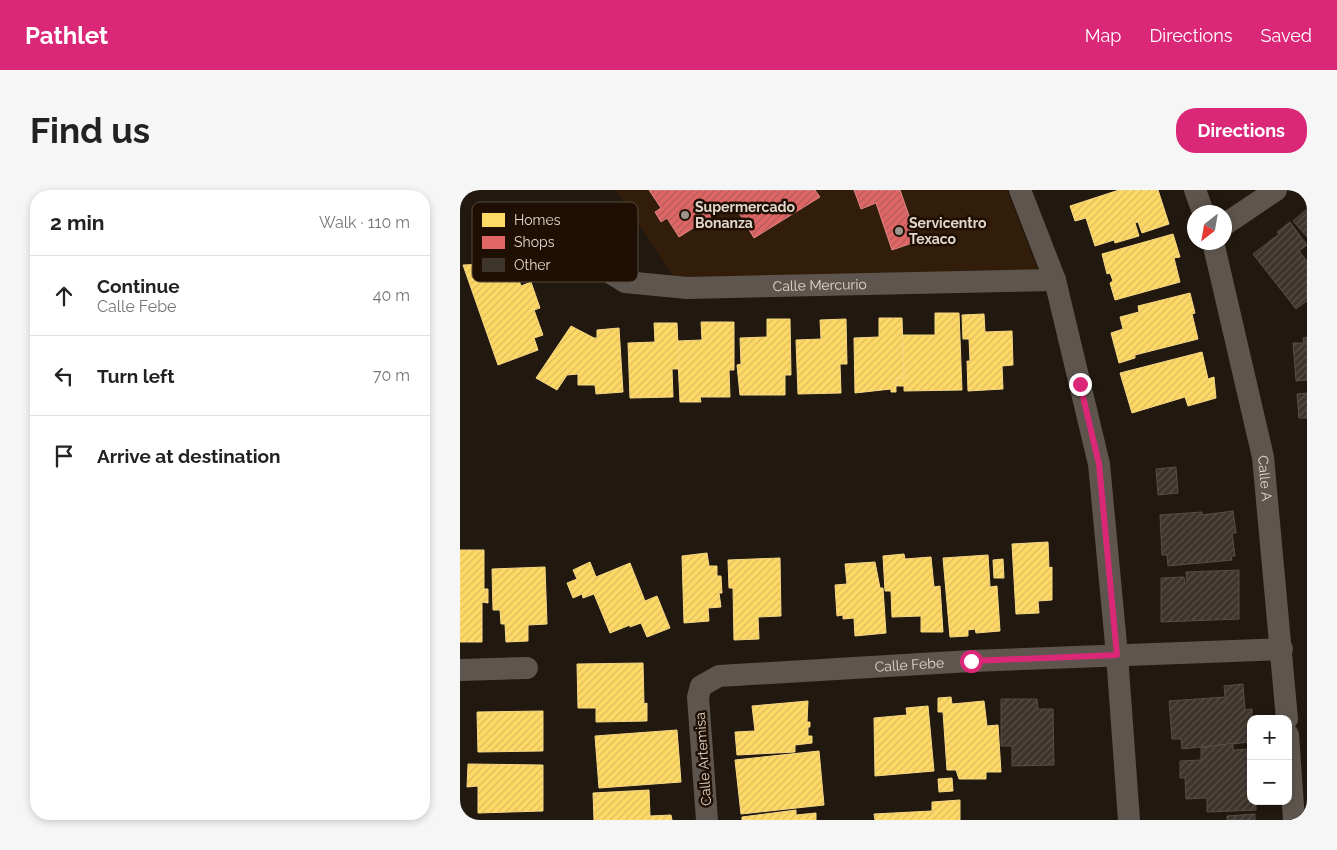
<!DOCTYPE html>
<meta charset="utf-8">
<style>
body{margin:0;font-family:Raleway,sans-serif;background:#f6f6f6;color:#222}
.controls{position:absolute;right:15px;bottom:15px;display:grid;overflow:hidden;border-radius:10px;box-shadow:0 2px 8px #0003}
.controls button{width:45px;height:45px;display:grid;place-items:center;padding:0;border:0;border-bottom:1px solid #e0e0e0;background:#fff;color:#222;font:25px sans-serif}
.compass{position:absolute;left:727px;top:15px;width:45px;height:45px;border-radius:50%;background:#fff;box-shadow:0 2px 8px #0003;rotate:211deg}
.stop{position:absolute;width:15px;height:15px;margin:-11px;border:4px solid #db2777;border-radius:50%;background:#fff}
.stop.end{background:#db2777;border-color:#fff;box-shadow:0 1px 5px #0008}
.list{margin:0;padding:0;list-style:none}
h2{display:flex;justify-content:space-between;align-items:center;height:65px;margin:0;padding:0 20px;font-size:21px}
h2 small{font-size:16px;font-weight:400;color:#767676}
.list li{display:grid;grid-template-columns:32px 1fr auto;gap:15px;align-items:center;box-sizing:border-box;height:80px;padding:0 20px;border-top:1px solid #e0e0e0}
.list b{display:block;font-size:19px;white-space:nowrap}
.list p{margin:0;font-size:16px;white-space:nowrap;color:#767676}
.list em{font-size:16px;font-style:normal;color:#767676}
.icon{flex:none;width:28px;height:28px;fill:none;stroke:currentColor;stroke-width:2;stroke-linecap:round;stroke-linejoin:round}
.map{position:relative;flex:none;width:847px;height:630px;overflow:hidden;border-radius:20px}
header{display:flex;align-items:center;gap:30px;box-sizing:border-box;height:70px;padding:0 25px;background:#db2777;color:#fff}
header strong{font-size:24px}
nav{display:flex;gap:28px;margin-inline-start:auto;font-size:18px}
.intro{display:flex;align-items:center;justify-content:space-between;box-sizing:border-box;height:120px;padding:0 30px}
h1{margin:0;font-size:35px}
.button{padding:12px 22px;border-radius:20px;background:#db2777;color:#fff;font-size:18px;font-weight:700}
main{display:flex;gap:30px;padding:0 30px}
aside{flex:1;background:#fff;border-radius:20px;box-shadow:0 2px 8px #0003}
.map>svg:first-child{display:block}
.built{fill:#311d09}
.homes{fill:url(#homes-hatch);stroke:#f6d885}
.shops{fill:url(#shops-hatch);stroke:#e08885}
.building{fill:url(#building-hatch);stroke:#564e47}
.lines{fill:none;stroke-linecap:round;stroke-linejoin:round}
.street{stroke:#5e564e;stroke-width:22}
.route{stroke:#db2777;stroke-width:6}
.poi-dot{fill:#9e948a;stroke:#1f0f02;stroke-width:2}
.labels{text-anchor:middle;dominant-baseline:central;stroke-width:5;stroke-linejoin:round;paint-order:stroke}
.poi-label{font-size:14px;font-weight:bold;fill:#e1d6cc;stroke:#1f0f02;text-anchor:start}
.street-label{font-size:14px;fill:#e1d6cc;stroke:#1f0f02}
.key{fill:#1f0f02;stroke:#594b3f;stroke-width:1}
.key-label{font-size:14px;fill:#e1d6cc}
</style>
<header>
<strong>Pathlet</strong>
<nav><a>Map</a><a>Directions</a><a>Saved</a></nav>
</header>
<div class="intro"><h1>Find us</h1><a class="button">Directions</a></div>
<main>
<aside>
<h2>2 min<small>Walk · 110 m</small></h2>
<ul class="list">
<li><svg class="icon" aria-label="ahead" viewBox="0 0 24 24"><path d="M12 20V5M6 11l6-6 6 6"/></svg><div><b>Continue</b><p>Calle Febe</p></div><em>40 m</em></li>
<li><svg class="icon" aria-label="left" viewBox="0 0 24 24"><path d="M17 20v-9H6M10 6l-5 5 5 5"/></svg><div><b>Turn left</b></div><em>70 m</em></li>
<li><svg class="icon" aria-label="arrive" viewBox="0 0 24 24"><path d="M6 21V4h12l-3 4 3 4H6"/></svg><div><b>Arrive at destination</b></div></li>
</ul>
</aside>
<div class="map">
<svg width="847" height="630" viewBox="0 0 847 630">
<defs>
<pattern id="homes-hatch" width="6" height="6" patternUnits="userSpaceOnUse" patternTransform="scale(1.25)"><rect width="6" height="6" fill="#ffd966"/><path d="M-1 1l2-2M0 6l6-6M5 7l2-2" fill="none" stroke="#daba5e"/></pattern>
<pattern id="shops-hatch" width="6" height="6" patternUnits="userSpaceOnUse" patternTransform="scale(1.25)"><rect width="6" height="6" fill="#e06666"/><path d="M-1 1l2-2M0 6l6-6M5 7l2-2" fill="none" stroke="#b15b5a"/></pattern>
<pattern id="building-hatch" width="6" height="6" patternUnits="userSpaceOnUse" patternTransform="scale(1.25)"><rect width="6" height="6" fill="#3d342c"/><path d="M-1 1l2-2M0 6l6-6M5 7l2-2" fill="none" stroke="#595149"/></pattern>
</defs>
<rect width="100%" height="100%" fill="#21180f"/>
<polygon class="built" points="156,0 547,0 578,80 214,88"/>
<g class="homes">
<polygon points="659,0 698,0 709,34 682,43 678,32 675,33 679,46 655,53 654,50 635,56 626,28 615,31 610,16"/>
<polygon points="713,44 720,67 714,68 720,92 655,110 650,93 653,91 650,83 647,84 642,64"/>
<polygon points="53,73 61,96 71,92 80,118 74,120 83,145 74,148 78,160 38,175 3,75"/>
<polygon points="730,103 735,123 732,124 738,149 675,165 675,168 659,173 651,143 663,139 660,127 679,122 678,116"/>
<polygon points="475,123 499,123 502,200 444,201 444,196 436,196 436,188 444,188 442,145 475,145"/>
<polygon points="524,124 525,142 552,141 553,175 542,176 543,199 508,201 507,171 510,171 509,149 503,149 502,125"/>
<polygon points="419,128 442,128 444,188 436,188 436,202 431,202 431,199 395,203 394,148 419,147"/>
<polygon points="307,129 330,129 331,185 325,185 325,205 280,205 277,175 281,174 280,148 307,147"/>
<polygon points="386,129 387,174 380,174 381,203 338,204 336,150 361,149 360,130"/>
<polygon points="241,132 274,132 274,180 269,180 270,207 240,207 241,212 220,212 217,151 242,150"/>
<polygon points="194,133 217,133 219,179 212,179 213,207 170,208 168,153 195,152"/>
<polygon points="111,136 134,148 137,148 137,140 159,138 163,202 136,204 135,195 118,195 118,184 107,185 97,200 76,188"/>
<polygon points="742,162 748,189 754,187 756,208 728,216 725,207 672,223 660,183"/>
<polygon points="588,352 589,378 592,377 592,410 578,411 579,423 556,424 552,354"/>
<polygon points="0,360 24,360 24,399 28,399 28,413 22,412 22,452 0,452"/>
<polygon points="247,363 249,376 257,376 257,386 261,386 262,403 259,403 261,417 248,418 249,431 224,433 222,366"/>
<polygon points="444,364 445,369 471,367 474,397 480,396 483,442 461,442 461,426 432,427 431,401 425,401 423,366"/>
<polygon points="528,365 530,397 537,396 540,441 516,443 515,439 508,440 508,446 490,447 483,368"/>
<polygon points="320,368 321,426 298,427 299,449 274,450 273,398 269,398 268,370"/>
<polygon points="543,369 544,388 534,388 533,370"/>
<polygon points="130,372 136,387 170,373 185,411 197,406 210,438 187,447 181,433 170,437 170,435 150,443 134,404 123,408 122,404 113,408 107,393 117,389 113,380"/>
<polygon points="415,372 420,398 423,398 426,443 395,446 394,428 383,429 383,425 377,426 375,395 387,394 385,374"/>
<polygon points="85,377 87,434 68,435 68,451 46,452 45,434 41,434 40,420 33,420 32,379"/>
<polygon points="183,473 184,514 187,513 187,531 136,532 136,518 118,518 117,474"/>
<polygon points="491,507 492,514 524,511 527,536 538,535 541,582 526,582 526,589 499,589 496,580 487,580 483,522 478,522 478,508"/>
<polygon points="348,511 347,532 350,532 350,537 348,537 348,546 352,546 352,553 335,555 335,562 277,565 275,542 295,541 292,516"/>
<polygon points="468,516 474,581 415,586 414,528 447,525 446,518"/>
<polygon points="83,521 83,561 18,562 17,522"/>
<polygon points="217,540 221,592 139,598 135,546"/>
<polygon points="359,561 364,615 281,624 275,570"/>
<polygon points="8,574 83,575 83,621 18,623 18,596 7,597"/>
<polygon points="492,588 493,601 479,602 478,589"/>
<polygon points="189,600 190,626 211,625 212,630 134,630 133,603"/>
<polygon points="500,610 500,630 415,630 414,624 472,621 472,612"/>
<polygon points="336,620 336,625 356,623 356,630 282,630 282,627"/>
</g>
<g class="shops">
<polygon points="189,0 355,0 360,7 294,48 273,13 219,47 207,28 201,32 195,22 201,18"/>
<polygon points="394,0 440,0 458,51 432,60 416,13 401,19"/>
</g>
<g class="building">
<polygon points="847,19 847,47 833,31"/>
<polygon points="830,32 847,55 839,61 847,71 847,111 836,119 793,64 819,44 817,42"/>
<polygon points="847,147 847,190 836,191 833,153 844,153 843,148"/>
<polygon points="847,203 847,228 839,228 837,204"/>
<polygon points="716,277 718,303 698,305 696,279"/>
<polygon points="773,321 776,343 772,343 775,366 771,366 772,370 708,376 707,365 702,365 700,325 742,322 742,325"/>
<polygon points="779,380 779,429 701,432 701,388 724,387 725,393 727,393 726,382"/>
<polygon points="783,494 785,520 792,519 791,552 722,559 721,549 712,549 709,511 765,507 764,496"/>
<polygon points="541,509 577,509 578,519 593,519 594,575 552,576 552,556 541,556"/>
<polygon points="773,553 773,560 791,559 791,586 789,586 791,611 796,611 796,620 747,622 747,608 726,609 725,588 720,588 720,571 741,570 741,558"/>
<polygon points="795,624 795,630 767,630 767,626"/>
</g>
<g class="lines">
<g class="street">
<polyline points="560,0 595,90 639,274 657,465 669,630"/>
<polyline points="735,0 743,22"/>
<polyline points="764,35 816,0"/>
<path id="s1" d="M753 52 803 267 827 529"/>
<path id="s2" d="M131 71 165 92 227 98 595 90"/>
<polyline points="0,480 67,478"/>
<polyline points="828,545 834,630"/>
<path id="s3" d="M247 630 238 507 241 496 259 486 511 471 822 459"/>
</g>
</g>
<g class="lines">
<polyline class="route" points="511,471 657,465 639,274 620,194"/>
</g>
<g class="poi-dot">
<circle cx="225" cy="25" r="5"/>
<circle cx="439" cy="41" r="5"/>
</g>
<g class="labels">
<g class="poi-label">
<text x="235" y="17">Supermercado<tspan x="235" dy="16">Bonanza</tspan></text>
<text x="449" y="33">Servicentro<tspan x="449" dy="16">Texaco</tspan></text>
</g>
<g class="street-label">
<text stroke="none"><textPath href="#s2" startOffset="235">Calle Mercurio</textPath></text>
<text stroke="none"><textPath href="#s1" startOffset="242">Calle A</textPath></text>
<text stroke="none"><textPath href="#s3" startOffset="346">Calle Febe</textPath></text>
<text transform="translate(243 569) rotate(-94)">Calle Artemisa</text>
</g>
</g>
<rect x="12" y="12" width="166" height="80" rx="8" class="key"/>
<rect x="22" y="23" width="23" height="14" fill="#ffd966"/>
<rect x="22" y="46" width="23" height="13" fill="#e06666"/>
<rect x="22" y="68" width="23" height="14" fill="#3d342c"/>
<g class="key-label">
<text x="54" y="35">Homes</text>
<text x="54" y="57">Shops</text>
<text x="54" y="80">Other</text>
</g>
</svg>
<div class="controls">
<button>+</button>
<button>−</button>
</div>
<svg class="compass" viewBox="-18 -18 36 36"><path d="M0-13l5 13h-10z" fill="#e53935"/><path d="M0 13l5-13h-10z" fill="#767676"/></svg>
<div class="stop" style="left:511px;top:471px"></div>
<div class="stop end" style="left:620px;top:194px"></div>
</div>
</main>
